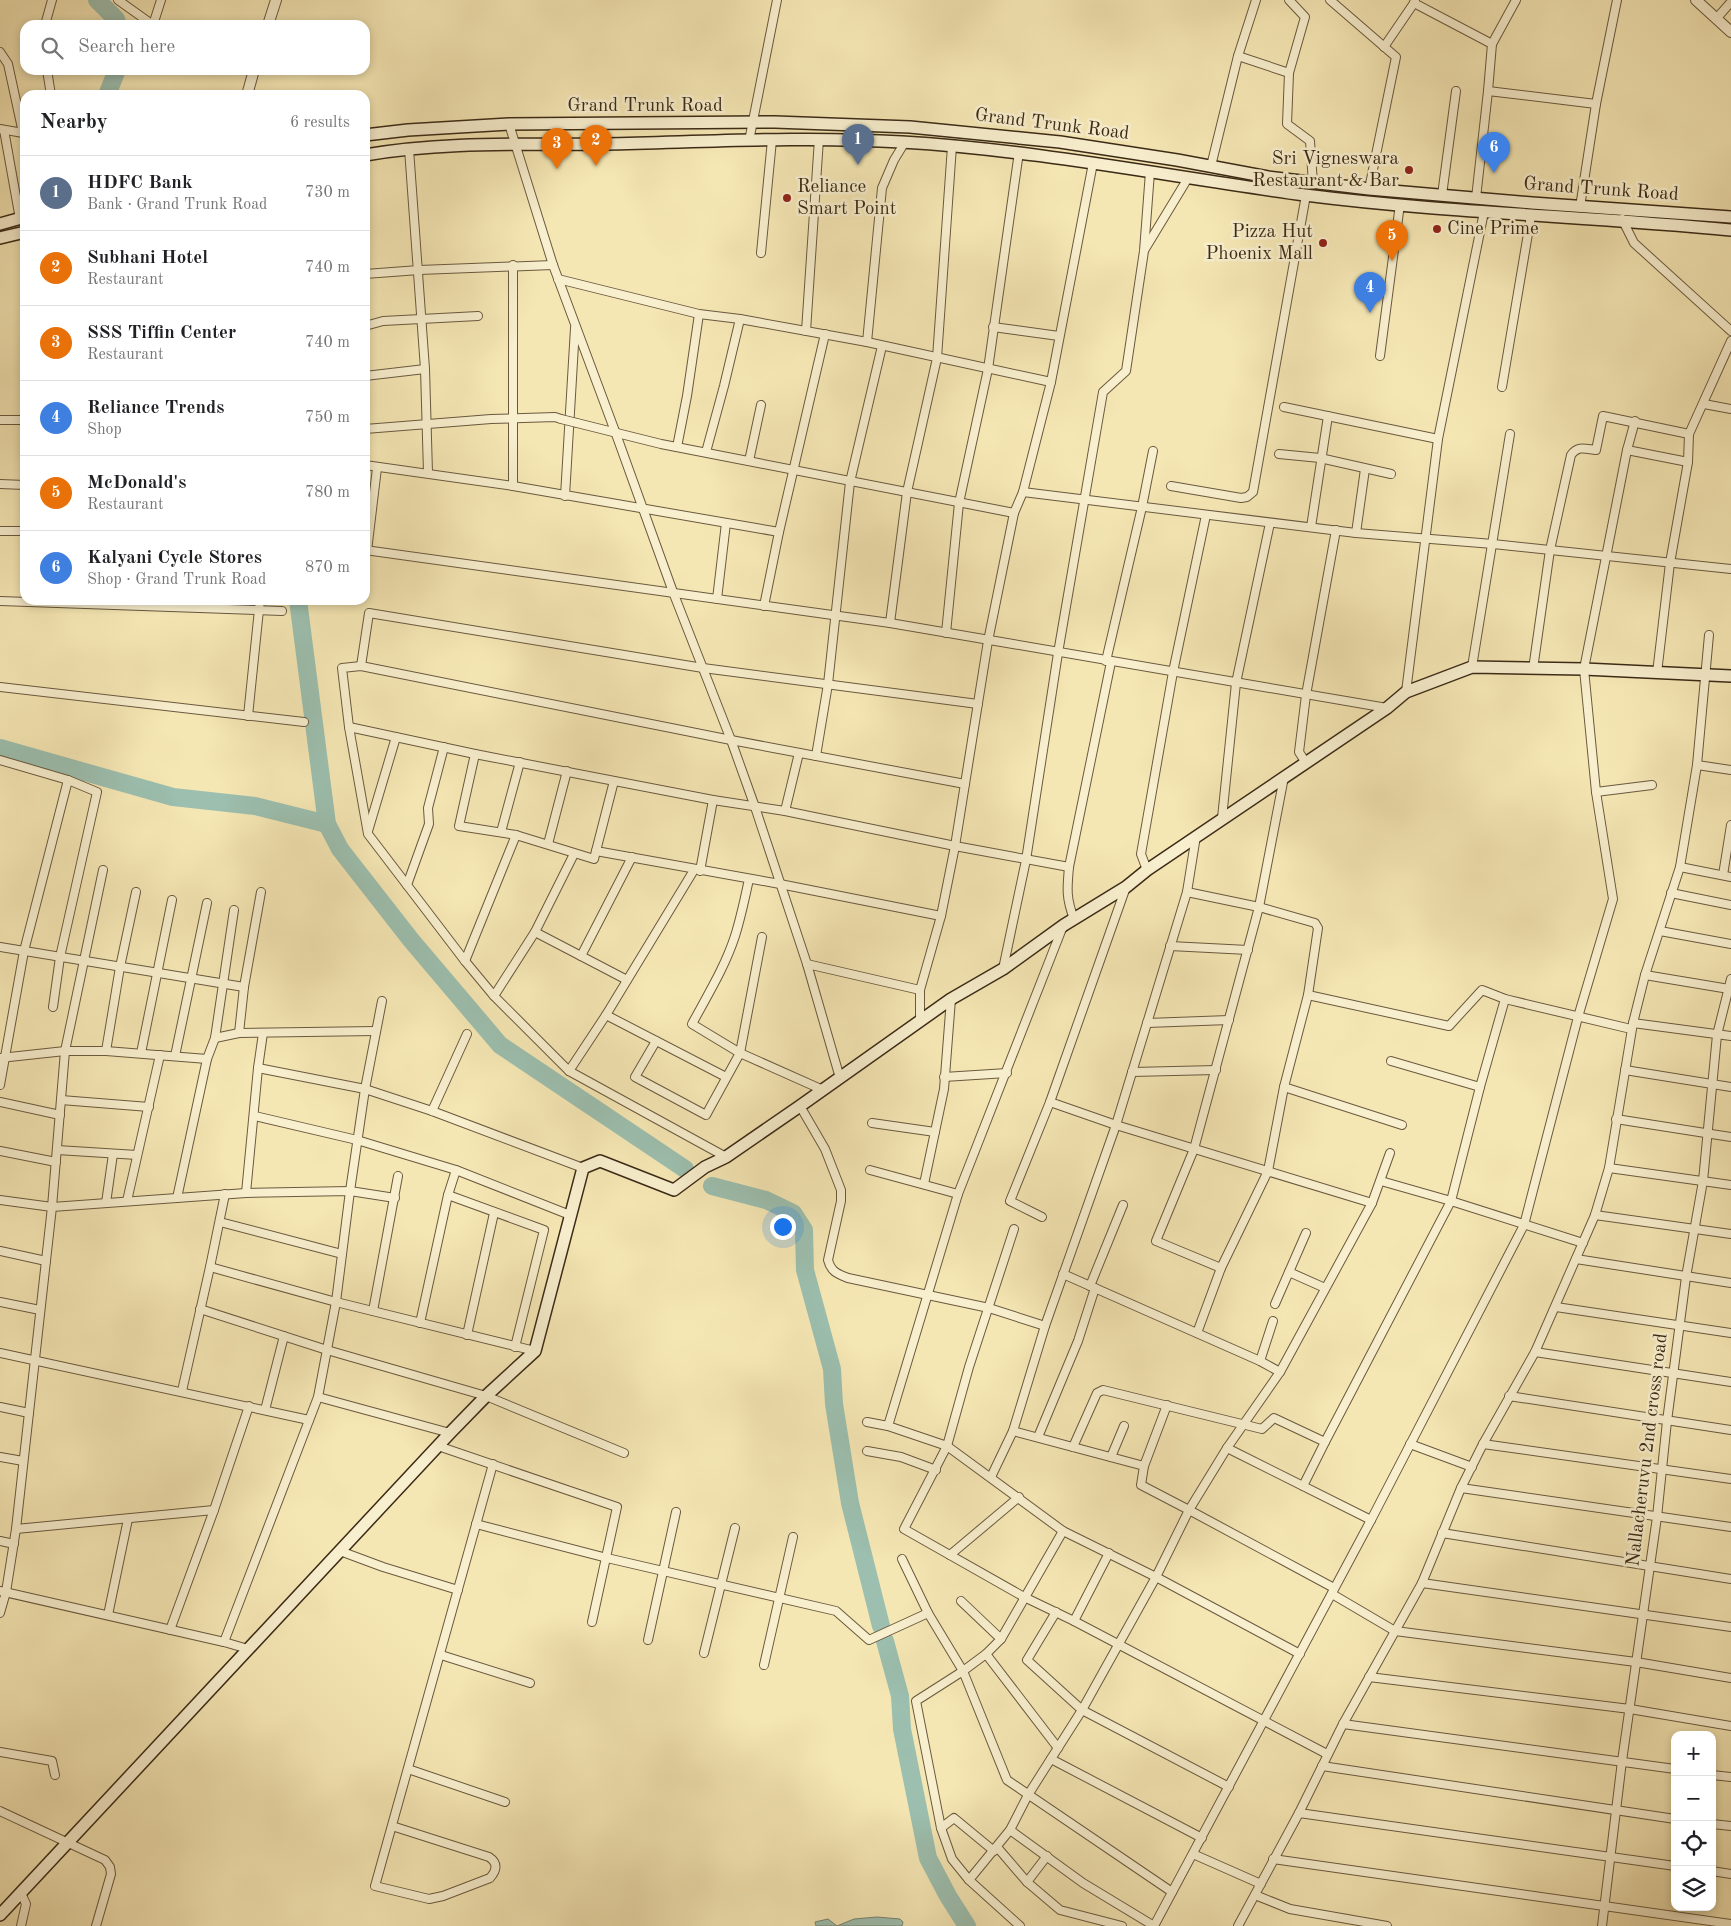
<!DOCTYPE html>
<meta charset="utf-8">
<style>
body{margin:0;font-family:"Old Standard TT",serif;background:#f2f2f2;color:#202124}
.controls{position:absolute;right:15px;bottom:15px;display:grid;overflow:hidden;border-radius:10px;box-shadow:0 2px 8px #0003}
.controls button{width:45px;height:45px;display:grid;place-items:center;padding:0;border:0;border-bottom:1px solid #e0e0e0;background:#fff;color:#202124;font:25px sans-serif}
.you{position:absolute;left:782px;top:1226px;width:18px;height:18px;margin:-12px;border:4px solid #fff;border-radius:50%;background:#1a73e8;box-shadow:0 0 0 8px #1a73e833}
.badge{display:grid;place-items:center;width:32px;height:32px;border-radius:50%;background:#0f766e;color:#fff;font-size:16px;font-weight:700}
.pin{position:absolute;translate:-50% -41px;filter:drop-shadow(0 1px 2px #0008)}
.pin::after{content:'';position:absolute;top:26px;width:18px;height:15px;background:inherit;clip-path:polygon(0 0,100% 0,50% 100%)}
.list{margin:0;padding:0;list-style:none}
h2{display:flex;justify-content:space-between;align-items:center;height:65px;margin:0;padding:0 20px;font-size:21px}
h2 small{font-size:16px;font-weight:400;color:#757577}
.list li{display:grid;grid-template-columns:32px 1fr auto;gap:15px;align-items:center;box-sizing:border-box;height:75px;padding:0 20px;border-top:1px solid #e0e0e0}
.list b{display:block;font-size:19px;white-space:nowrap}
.list p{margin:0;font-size:16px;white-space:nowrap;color:#757577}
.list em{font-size:16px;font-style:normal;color:#757577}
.icon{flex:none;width:28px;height:28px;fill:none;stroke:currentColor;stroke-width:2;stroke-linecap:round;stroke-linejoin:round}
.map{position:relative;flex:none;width:1731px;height:1926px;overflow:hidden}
.search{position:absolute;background:#fff;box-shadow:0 2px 8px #0003;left:20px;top:20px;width:350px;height:55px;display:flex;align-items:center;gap:12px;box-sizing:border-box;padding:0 18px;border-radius:15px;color:#757577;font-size:19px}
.panel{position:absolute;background:#fff;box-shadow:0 2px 8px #0003;left:20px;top:90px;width:350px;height:515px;border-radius:15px}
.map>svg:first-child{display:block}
.water{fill:#9cbfaf;stroke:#758372}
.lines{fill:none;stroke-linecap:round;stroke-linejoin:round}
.river{stroke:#9cbfaf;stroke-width:18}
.minor-casing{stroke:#6a593e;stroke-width:10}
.tertiary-casing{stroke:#6a593e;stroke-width:12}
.secondary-casing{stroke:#3b2a16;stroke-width:14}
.minor{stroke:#f8efce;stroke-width:8}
.tertiary{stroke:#f8efce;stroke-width:10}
.secondary{stroke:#f8efce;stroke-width:11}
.minor-bridge-casing{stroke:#6a593e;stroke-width:10;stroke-linecap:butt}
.minor-bridge{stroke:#f8efce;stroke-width:8}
.poi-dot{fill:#8f2418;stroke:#f8efce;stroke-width:2}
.labels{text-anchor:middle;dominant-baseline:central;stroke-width:5;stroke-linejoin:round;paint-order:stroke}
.street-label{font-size:19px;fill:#3b2a16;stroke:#f8efce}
.poi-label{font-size:19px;fill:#3b2a16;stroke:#f8efce;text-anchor:end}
</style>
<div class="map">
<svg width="1731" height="1926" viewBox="0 0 1731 1926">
<rect width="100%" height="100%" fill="#f5e7b4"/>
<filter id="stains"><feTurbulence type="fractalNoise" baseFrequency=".004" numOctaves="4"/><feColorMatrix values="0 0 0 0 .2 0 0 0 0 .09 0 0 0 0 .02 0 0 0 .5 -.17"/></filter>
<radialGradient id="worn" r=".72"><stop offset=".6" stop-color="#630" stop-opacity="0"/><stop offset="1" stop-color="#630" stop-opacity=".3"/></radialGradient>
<polygon class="water" points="877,1917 900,1919 903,1922 902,1926 816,1926 815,1922 828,1919 837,1926 854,1919"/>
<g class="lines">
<g class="river">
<polyline points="97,0 116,19 118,25"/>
<polyline points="107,95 117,70"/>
<polyline points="298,600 327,824 340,849 411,940 500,1045 685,1169"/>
<polyline points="0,748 173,797 255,806 327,824"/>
<polyline points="712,1186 766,1200 793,1213 804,1230 805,1270 832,1369 834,1404 850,1503 881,1626"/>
<polyline points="885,1641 900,1696 902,1729 928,1858 948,1896 967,1926"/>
</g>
<defs>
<g id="minor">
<polyline points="118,0 153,25"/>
<polyline points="1330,0 1396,57 1369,189"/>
<polyline points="1415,0 1414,3 1492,44"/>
<polyline points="1716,19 1731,2"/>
<polyline points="45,25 52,0"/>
<polyline points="153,25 161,0"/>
<polyline points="1384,47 1414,3"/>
<polyline points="0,52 8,64 23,133 0,129"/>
<polyline points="1238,56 1289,73 1305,17 1289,0"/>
<polyline points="47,70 51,95"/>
<polyline points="1289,73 1287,124 1310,141 1313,183"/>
<polyline points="1488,91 1492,44 1516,0"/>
<polyline points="509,124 553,265 616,434 673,592 731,740 755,807 807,964 840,1078"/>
<polyline points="4,130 20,219"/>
<polyline points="749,141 777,0"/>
<polyline points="409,149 425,369 428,473"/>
<polyline points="1211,166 1238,56 1256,0"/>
<polyline points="1442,195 1456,91"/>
<polyline points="1476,198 1488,91 1596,104"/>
<polyline points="1580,207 1596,104 1617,0"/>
<polyline points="1622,219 1634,243 1731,331"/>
<polyline points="1145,249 1188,178"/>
<polyline points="761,253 772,140"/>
<polyline points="513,265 513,486"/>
<polyline points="365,274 419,270 553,265"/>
<polyline points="558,279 699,314 740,319 867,342 1051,382"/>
<polyline points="365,326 383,321 478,316"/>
<polyline points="993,327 1059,336"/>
<polyline points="806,331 819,139"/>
<polyline points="867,342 882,188 894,160 905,142"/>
<polyline points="1380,356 1400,204"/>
<polyline points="365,376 425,369"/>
<polyline points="1502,387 1531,216"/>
<polyline points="1704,404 1731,409"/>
<polyline points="1284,407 1438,439"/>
<polyline points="0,420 25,420"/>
<polyline points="577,423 661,444 1014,513"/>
<polyline points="365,429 491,419 555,417 561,419"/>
<polyline points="677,447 687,396 699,314"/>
<polyline points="1627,450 1688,462"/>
<polyline points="706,452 724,386 740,319"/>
<polyline points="1279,454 1320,458 1391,474"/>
<polyline points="749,461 761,405"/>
<polyline points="365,465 513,486 779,532"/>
<polyline points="0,484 25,485"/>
<polyline points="1171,486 1241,498 1247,497 1253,492 1306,195"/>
<polyline points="1023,492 1356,533 1493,544 1731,569"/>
<polyline points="565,496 575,328"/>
<polyline points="1311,527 1328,416"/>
<polyline points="0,531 25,531"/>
<polyline points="1356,533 1365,469"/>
<polyline points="365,550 890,623 1387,708"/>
<polyline points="367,551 377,468"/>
<polyline points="717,599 726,523"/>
<polyline points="0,601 282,611"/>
<polyline points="764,606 779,532 825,334"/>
<polyline points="890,623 907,492 937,358 952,146"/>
<polyline points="946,633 959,503 988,369 1019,152"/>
<polyline points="1106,661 1142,507 1153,451"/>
<polyline points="361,666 369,613 703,668 978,704"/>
<polyline points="1472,667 1510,434"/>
<path d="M1533 669 1550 550 1571 455C1578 445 1586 449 1596 450L1603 416 1689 434"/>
<polyline points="1657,673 1670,563 1688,462 1689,434 1731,341"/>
<polyline points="0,687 304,722"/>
<polyline points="1406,692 1438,439 1484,212"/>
<polyline points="248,716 260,600"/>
<polyline points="349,727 475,754 713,800 785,811 955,846 1069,867 1111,662"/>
<polyline points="475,754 459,826 516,835 594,859 596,851"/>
<polyline points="816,756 828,684 850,482 882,346"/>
<polyline points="0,760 68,780 97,792 60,957 53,1007"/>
<polyline points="1306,763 1299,752 1306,695 1336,530"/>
<polyline points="1697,765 1731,770"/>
<polyline points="614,781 596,851 780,884 941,916"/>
<polyline points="1596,792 1652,785"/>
<polyline points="785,811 799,753"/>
<polyline points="1222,818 1236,683 1270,523"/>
<polyline points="368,831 396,737"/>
<polyline points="501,832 520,762"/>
<polyline points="548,844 567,771"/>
<path d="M1069 867C1067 889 1066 898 1074 919"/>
<polyline points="1680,867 1731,877"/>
<polyline points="694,870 606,1015 726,1077"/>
<polyline points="1147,870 1141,854 1173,672 1206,515"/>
<polyline points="700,871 713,800"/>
<polyline points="1723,875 1731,825"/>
<path d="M749 879C745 898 741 917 735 936 725 967 707 996 692 1024L740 1053 823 1090"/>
<polyline points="407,885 429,824 428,808 444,747"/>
<polyline points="1187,892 1259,907 1315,923 1318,928 1308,995 1284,1087 1268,1171 1221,1268 1197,1333"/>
<polyline points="1671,893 1731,905"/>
<polyline points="1660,931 1731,944"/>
<polyline points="535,932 627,980"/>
<polyline points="1170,946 1248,950"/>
<polyline points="0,947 244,987"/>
<polyline points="581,956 632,857"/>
<polyline points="465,961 516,835"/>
<polyline points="807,964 920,990"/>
<polyline points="1003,969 1026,860 1058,653 1103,392 1126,371 1144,251 1150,172"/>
<polyline points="1645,975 1729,989"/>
<polyline points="1308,995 1449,1026 1482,990 1505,999"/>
<polyline points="494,996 535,932 574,854"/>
<polyline points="920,1022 920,990 941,916 955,846 988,641 1014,513 1023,492 1051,382 1093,163"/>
<polyline points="1147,1023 1229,1020"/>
<polyline points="1633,1023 1731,1036"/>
<polyline points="239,1033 244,987 261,892"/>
<polyline points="215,1038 239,1033 376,1031"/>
<polyline points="656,1041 635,1077 706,1115 740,1053 762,937"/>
<polyline points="106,1051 120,967 136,892"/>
<polyline points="141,1053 172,900"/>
<polyline points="175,1056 207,903"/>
<polyline points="0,1058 65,1051 106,1051 207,1059"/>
<polyline points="1391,1061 1480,1087"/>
<polyline points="258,1068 365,1089 432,1111 583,1168"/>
<polyline points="1625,1070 1731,1087"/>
<polyline points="569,1071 606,1015"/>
<polyline points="1132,1072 1216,1070"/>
<polyline points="944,1077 1007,1073"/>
<polyline points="0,1085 24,951 68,780"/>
<polyline points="1284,1087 1402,1125"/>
<polyline points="61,1100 149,1107"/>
<polyline points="0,1102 60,1115"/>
<polyline points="1050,1102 1116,1125 1372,1203"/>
<path d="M800 1106 825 1149 841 1190V1201L828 1260C831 1272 838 1274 848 1278L989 1308 1045 1326"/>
<polyline points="432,1111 467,1034"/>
<polyline points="255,1116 357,1140 456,1170 570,1215"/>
<polyline points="1616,1119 1731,1137"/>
<polyline points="872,1123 935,1132"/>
<polyline points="57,1150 137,1155"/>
<polyline points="0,1151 56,1162"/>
<polyline points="726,1157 569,1071 494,996 465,961 368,834 349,727 342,668 361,666 731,740 965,784"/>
<polyline points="1609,1168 1731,1185"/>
<polyline points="870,1170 958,1194"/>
<polyline points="1381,1181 1451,1201 1583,1243"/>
<polyline points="924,1184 944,1089 951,999"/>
<polyline points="246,1193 258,1068 263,1033"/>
<polyline points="448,1195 544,1230 515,1347"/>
<polyline points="177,1198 207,1059 215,1038 234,910"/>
<polyline points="0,1200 52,1207 246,1193 350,1191 395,1198"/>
<polyline points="127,1201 160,1055"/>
<polyline points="106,1203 113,1154"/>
<polyline points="1595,1215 1731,1234"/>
<polyline points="1042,1217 1010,1201 1050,1102 1126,887"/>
<polyline points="220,1222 342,1254"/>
<polyline points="1014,1229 969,1367 947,1446 904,1529 1024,1597 1074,1621 1327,1754"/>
<polyline points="0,1251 46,1261"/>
<polyline points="1576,1259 1731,1283"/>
<polyline points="210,1267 336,1302 535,1351"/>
<polyline points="1221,1268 1156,1241 1194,1149 1259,907 1284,777"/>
<polyline points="1289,1272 1325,1288"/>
<polyline points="1063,1274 1260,1361 1280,1372"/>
<polyline points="1090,1286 1123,1205"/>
<polyline points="0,1302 40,1310"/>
<polyline points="1275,1304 1306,1233"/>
<polyline points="1556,1307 1731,1333"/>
<polyline points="200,1309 327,1350 486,1396 624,1453"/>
<polyline points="373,1311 398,1176"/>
<polyline points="420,1323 448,1195 456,1170"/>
<polyline points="467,1335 494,1213"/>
<polyline points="1535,1352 1731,1382"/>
<polyline points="0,1353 309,1420"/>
<polyline points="1260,1361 1273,1321"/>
<polyline points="182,1391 210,1267 225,1194"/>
<polyline points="1509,1396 1731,1430"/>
<polyline points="318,1397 450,1433"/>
<polyline points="0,1407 29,1413"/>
<polyline points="265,1410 284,1336"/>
<polyline points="867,1422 888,1426 947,1446 1063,1531 1156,1577 1300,1654"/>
<polyline points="888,1426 958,1194 1063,926"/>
<polyline points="1013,1431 1144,1466 1141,1485 1189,1510 1334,1588"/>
<polyline points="1038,1437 1078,1341 1095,1288"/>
<polyline points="1410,1444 1472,1467"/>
<polyline points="1483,1444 1731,1479"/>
<polyline points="438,1446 617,1507 592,1622"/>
<polyline points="1073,1447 1097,1393 1103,1390 1262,1429 1274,1418 1325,1442"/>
<polyline points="1227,1448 1371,1520"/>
<polyline points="867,1451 901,1457 936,1470"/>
<polyline points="0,1457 23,1461"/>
<polyline points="1111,1457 1124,1426"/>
<polyline points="1144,1466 1167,1405"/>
<polyline points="991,1477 1013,1431 1045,1326 1116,1125 1187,892 1196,836"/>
<polyline points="1303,1486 1325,1442 1451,1201 1480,1087 1505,999 1631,1029"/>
<polyline points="1461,1488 1731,1527"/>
<polyline points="476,1524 607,1558 836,1611 869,1640 928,1613"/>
<polyline points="16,1529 214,1510"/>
<polyline points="1442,1533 1731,1579"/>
<polyline points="0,1541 14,1544"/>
<polyline points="340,1551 383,1567 458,1590"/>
<polyline points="950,1555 1019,1497"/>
<polyline points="902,1559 928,1613 963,1671 1007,1780 1172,1892"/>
<polyline points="1422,1583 1731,1627"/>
<polyline points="0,1591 224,1642 248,1649"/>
<polyline points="1332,1594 1395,1631 1636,1662 1731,1678"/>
<polyline points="961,1601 1001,1639"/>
<polyline points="1056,1612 1027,1660 1082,1710 1229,1787"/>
<polyline points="0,1613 6,1592 16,1529 52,1207 65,1051 103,870"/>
<polyline points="108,1615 128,1519"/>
<polyline points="1074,1621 1109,1553"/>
<polyline points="170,1630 214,1510 249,1406"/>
<polyline points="648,1640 676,1512"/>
<polyline points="224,1642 318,1397 336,1302 350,1191 365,1089 382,1001"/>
<polyline points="704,1653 735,1528"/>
<polyline points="986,1654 1058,1748"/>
<polyline points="441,1655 530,1683"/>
<polyline points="764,1665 793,1537"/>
<polyline points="1369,1677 1630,1709 1731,1726"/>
<polyline points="1343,1724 1675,1769"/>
<polyline points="0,1752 52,1761 55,1775"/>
<polyline points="1051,1759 1202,1838"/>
<polyline points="1322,1766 1675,1819"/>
<polyline points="408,1769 505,1802"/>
<polyline points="1712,1775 1731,1777"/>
<polyline points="0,1811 105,1860 110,1867 111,1874 96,1926"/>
<polyline points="1299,1813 1675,1866"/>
<polyline points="1712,1824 1731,1826"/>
<path d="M392 1826 489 1857C498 1863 497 1870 490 1878L443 1896 429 1899 375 1886 493 1464"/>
<polyline points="941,1828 954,1818 994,1851"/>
<polyline points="1010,1830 1083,1883 1154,1926"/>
<polyline points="997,1847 1027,1882 1060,1910 1122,1926"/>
<polyline points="1193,1854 1261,1884"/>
<polyline points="1273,1859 1731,1924"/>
<polyline points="1712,1871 1731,1874"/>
<polyline points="969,1880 1010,1830 1028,1795 1082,1710 1156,1577 1189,1510 1227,1448 1280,1372 1372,1203 1390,1153"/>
<polyline points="1027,1882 1047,1856"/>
<polyline points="21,1893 26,1904 21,1926"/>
<polyline points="1255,1895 1290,1909 1387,1926"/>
<polyline points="1020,1926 969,1880 952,1859 941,1828 916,1701 963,1671 986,1654 1001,1639 1063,1531"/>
<polyline points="1154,1926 1371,1520 1524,1225 1578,1017 1613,899 1596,792 1584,669 1627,450 1635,421"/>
<polyline points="1238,1926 1299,1813 1343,1724 1422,1583 1461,1488 1483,1444 1535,1352 1595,1215 1609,1168 1633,1023 1645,975 1680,867 1697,765 1709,635"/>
<polyline points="1602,1926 1622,1761 1657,1517 1667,1421 1686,1277 1703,1181 1717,1035 1731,979"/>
</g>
<g id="tertiary">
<polyline points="1696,0 1731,32"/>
<polyline points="268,25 276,0"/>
<polyline points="247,95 254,70"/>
</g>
<g id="secondary">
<polyline points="365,135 408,130 509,124 775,122 910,127 1060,142 1177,160 1268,177 1369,189 1532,203 1731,217"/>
<path d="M365 155C445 141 525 145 606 144 704 142 803 136 902 142 1038 150 1171 177 1305 195 1446 213 1589 216 1731 230"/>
<polyline points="0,224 25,217"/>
<polyline points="0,238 25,232"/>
<polyline points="0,1915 450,1433 486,1396 535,1351 583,1168 600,1161 674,1190 705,1167 726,1157 800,1106 951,999 1003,969 1064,925 1126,887 1147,870 1387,708 1406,692 1472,667 1584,669 1731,676"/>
</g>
</defs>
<use href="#minor" class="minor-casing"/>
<use href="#tertiary" class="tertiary-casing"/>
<use href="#secondary" class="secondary-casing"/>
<use href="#minor" class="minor"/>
<use href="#tertiary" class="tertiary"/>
<use href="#secondary" class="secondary"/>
<defs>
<polyline id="minor-bridge" points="561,419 577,423"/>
</defs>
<use href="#minor-bridge" class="minor-bridge-casing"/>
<use href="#minor-bridge" class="minor-bridge"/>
</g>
<g class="poi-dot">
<circle cx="1409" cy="170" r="5"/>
<circle cx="787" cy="198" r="5"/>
<circle cx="1437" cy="229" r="5"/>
<circle cx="1323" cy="243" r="5"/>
</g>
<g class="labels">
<g class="street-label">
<text x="645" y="106">Grand Trunk Road</text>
<text transform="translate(1052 125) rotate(7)">Grand Trunk Road</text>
<text transform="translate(1601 190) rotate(4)">Grand Trunk Road</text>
<text transform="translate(1648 1450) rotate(-83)">Nallacheruvu 2nd cross road</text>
</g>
<g class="poi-label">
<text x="1399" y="159">Sri Vigneswara<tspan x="1399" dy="22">Restaurant &amp; Bar</tspan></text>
<text x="797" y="187" text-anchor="start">Reliance<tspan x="797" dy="22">Smart Point</tspan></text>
<text x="1447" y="229" text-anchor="start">Cine Prime</text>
<text x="1313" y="232">Pizza Hut<tspan x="1313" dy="22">Phoenix Mall</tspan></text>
</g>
</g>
<rect width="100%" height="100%" filter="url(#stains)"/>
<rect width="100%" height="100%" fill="url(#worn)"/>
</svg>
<div class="controls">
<button>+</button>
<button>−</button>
<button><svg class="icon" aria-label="locate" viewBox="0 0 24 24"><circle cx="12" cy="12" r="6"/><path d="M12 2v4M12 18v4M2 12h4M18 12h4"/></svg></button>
<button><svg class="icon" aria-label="layers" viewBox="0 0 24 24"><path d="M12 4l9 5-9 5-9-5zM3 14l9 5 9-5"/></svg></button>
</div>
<div class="you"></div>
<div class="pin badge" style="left:858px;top:165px;background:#5c6f8a">1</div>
<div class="pin badge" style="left:596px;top:166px;background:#e8710a">2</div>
<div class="pin badge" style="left:557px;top:169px;background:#e8710a">3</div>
<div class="pin badge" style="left:1370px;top:313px;background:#3f7fe0">4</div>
<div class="pin badge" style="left:1392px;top:261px;background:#e8710a">5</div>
<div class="pin badge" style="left:1494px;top:173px;background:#3f7fe0">6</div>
<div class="search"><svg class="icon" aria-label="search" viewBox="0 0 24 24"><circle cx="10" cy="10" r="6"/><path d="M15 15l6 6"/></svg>Search here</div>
<section class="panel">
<h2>Nearby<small>6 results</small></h2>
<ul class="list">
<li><span class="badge" style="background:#5c6f8a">1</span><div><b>HDFC Bank</b><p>Bank · Grand Trunk Road</p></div><em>730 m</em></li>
<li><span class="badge" style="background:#e8710a">2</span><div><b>Subhani Hotel</b><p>Restaurant</p></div><em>740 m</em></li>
<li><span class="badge" style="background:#e8710a">3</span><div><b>SSS Tiffin Center</b><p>Restaurant</p></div><em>740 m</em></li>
<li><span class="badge" style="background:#3f7fe0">4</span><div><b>Reliance Trends</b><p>Shop</p></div><em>750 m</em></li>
<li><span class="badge" style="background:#e8710a">5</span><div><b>McDonald's</b><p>Restaurant</p></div><em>780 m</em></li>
<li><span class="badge" style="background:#3f7fe0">6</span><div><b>Kalyani Cycle Stores</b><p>Shop · Grand Trunk Road</p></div><em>870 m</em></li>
</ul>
</section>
</div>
